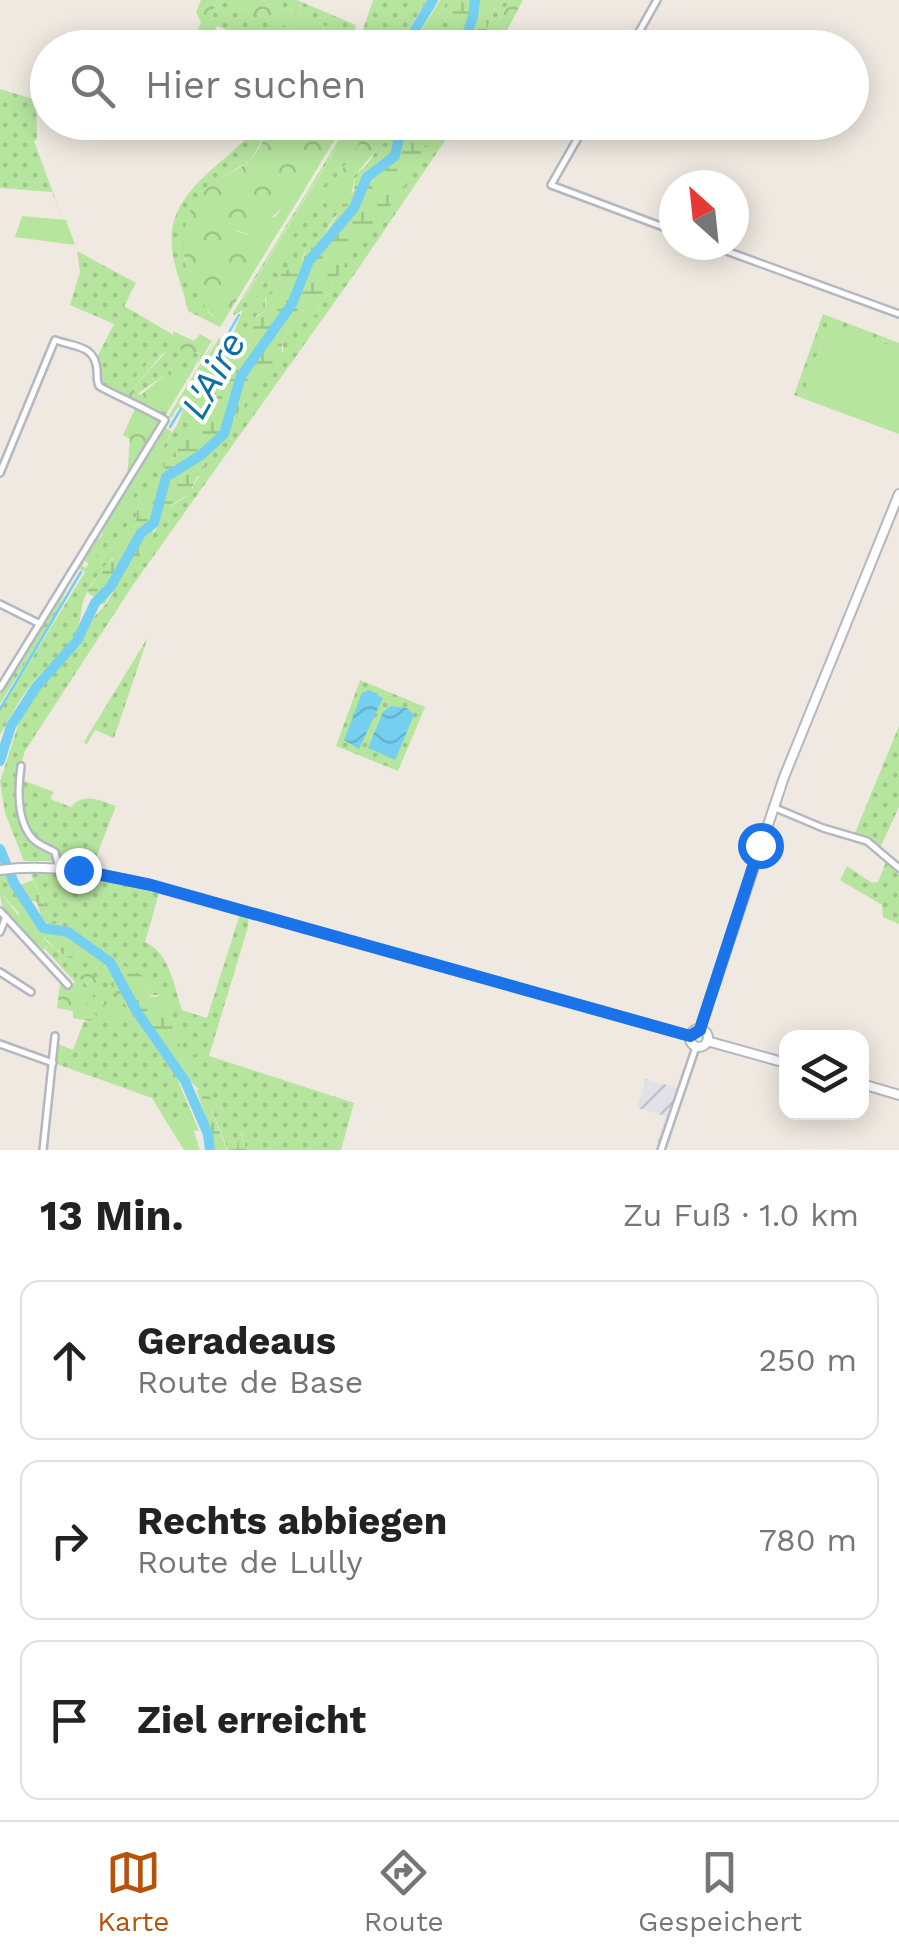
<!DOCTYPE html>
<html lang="de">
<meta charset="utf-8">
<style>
body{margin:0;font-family:"Work Sans",sans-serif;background:#f6f6f6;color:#222}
.controls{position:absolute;right:30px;bottom:30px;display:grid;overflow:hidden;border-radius:20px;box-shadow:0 5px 25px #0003}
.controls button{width:90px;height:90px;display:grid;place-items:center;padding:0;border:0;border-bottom:2px solid #e0e0e0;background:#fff;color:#222;font:50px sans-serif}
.compass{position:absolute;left:659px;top:170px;width:90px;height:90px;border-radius:50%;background:#fff;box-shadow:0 5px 25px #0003;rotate:333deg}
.stop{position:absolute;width:30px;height:30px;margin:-22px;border:8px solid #1a73e8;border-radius:50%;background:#fff}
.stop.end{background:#1a73e8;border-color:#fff;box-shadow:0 2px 10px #0008}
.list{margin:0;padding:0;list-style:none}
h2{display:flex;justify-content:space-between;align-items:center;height:130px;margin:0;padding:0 40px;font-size:42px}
h2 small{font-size:32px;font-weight:400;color:#767676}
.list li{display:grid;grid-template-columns:65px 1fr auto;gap:30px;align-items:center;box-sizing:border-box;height:160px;margin:0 20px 20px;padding:0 20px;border:2px solid #e0e0e0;border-radius:20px}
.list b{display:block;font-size:38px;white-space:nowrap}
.list p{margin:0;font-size:32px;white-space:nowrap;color:#767676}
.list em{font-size:32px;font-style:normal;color:#767676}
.icon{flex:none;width:55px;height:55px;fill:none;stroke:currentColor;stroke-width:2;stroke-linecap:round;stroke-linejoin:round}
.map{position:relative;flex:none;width:899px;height:1150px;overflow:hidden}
.search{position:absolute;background:#fff;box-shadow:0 5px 25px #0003;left:30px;right:30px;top:30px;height:110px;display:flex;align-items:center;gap:25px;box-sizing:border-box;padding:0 35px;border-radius:55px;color:#767676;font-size:38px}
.sheet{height:670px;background:#fff}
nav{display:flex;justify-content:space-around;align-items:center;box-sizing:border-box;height:140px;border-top:2px solid #e0e0e0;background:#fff;font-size:28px;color:#767676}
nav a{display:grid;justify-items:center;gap:5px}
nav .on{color:#b45309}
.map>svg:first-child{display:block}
.industrial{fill:url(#industrial-furrows)}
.grass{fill:url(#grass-dots)}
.forest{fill:url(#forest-crowns)}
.wetland{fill:url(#wetland-marsh)}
.park{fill:#b6e59e}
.water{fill:url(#water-waves)}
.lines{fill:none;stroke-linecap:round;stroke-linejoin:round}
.stream{stroke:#75cff0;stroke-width:2.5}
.river{stroke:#75cff0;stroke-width:10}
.street-casing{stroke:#b4b7c1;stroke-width:10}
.secondary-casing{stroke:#b4b7c1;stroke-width:12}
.street{stroke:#fff;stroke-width:5}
.secondary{stroke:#fff;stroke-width:8}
.route{stroke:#1a73e8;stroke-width:12}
.labels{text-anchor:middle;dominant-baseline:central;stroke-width:8;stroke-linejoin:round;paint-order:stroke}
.water-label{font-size:38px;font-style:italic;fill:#0d6fa3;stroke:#fff}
</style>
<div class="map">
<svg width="899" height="1150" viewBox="0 0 899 1150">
<defs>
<pattern id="industrial-furrows" width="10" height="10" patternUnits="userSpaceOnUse" patternTransform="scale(2.5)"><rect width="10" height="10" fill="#e3e1e8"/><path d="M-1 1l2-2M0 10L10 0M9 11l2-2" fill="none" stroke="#c3c1c7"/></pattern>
<pattern id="grass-dots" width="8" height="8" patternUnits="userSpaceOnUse" patternTransform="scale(2.5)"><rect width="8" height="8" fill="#b6e59e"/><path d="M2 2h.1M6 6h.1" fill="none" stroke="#9dc588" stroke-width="1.8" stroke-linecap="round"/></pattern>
<pattern id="forest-crowns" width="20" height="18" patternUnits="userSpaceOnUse" patternTransform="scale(2.5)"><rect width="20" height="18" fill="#b6e59e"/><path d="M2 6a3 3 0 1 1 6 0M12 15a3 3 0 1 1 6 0" fill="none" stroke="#9dc588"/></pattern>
<pattern id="wetland-marsh" width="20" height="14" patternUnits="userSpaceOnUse" patternTransform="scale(2.5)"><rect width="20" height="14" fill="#b6e59e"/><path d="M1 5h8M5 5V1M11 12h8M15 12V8" fill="none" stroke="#9dc588"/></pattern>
<pattern id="water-waves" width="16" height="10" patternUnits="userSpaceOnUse" patternTransform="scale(2.5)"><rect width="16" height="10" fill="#75cff0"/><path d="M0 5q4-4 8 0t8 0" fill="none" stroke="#66b2ce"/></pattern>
</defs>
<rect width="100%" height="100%" fill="#efe9e1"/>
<polygon class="industrial" points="646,1079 678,1088 661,1142 657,1141 666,1116 637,1108"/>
<g class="grass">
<polygon points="217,0 219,0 341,47 270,47 217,26 209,47 202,48"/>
<polygon points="261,0 297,0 356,25 353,37"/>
<polygon points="373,0 427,0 398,47 357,47"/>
<polygon points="448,0 457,0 445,21 462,33 456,47 452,47 455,45 435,22"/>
<polygon points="498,0 510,0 490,36 489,47 480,48"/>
<polygon points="0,89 36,100 37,139 34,141 63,220 52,192 0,188"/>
<path d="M242 123 272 124 250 160 208 187 184 231V259L209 313 222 324 220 327 188 311C184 290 174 270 172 248 166 191 224 166 255 129Z"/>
<polygon points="281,123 299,123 336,138 332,144"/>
<path d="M349 123H352L339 149 336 148 243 299 250 304 360 123H371L323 201 332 207 352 177 366 166 394 123H403L394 129 393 142 381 150 379 165 354 180C353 203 332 214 325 235L307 245 301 262 281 274 278 286 265 298V311L256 316 251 344 240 351 239 366 227 374 226 384 215 396 214 406 209 408 196 431 177 442 176 457 165 464 163 477 153 483 151 495 138 506C136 541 103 563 87 592 78 608 84 627 70 643 59 656 45 669 33 682 20 698 10 718 0 735V710L85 572 79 569 69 579 164 424 149 458 142 463 104 525C102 540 86 554 82 566L86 568 177 425 183 410 178 407 171 418 168 417 218 335 196 376 187 406 232 336 243 310 234 315 233 313Z"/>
<path d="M442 123H457L356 272 133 585 25 751C17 779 10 811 30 839 37 849 48 849 54 861H24L5 813 0 782 19 722 43 683 80 646 94 617 107 603 120 579 140 563V553C152 539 158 523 170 508 175 502 185 499 189 493 196 485 193 480 203 474L205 460C222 448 225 422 243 410L246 398 283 351V339L288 330 318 311 320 300 331 293 333 279C343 272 341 269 346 259 353 248 370 231 381 224L383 212 402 191 408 168 419 160 422 147Z"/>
<path d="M77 251 136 283 124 306 172 334C175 350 189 350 201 354L193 370 173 369 136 395 133 388 166 352 150 361 120 394 101 385 97 357 114 324 70 305 80 272Z"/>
<polygon points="823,314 899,343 899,349 828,323 802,398 794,395"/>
<polygon points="64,586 67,588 57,612 0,704 0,690"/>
<polygon points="148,637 114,738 95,730 87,744 84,742"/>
<polygon points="360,680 425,707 398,771 336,746"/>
<polygon points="899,726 899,807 880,848 855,833"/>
<path d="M22 780 54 792 50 799 71 807C83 792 100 800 116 806L93 865 65 861C57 850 51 848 40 841 23 830 22 799 22 780Z"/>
<polygon points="886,862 899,874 899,924 883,917 882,905 840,880 847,866 872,883 878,882"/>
<path d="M30 872 89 878 159 893 145 942C170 953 174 986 182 1010L207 1018 240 914 248 917V927L209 1056 354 1103 341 1150H246L241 1131 237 1148 228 1150 211 1108 223 1110C206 1095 192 1085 179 1068L193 1066 181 1047 164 995H149L147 984 157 988C144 977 130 973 116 963 96 948 81 930 55 926L57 922 49 915Z"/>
<polygon points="0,874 4,874 47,942 60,953 91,963 103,973 133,1012 150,1040 174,1071 199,1131 193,1130 190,1119 172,1131 152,1098 54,1063 55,1043 73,1050 84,1021 102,1022 70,987 75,982 45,949 48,946 0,892"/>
</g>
<g class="forest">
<polygon points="201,0 217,0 202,47 192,47 201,22 196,12"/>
<polygon points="219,0 261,0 353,37 350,47 341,47"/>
<polygon points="510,0 523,0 498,47 489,47 490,36"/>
<path d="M269 123H281L332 144 297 202 293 200C277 210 266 225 250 235L233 229 269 247 222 324C183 292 166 227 207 188 220 176 240 171 252 158 260 148 266 135 272 124Z"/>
<path d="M371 123H394C382 152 339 183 339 208L334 210 323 201Z"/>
<polygon points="173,331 194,341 200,334 212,341 197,365 201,353 182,351 173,339"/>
<polygon points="166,350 133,388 136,395 142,394 173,368 193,370 127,478 130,439 123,435 138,402 120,394 150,361"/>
<polygon points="89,970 108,997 105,1000 119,1015 115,1018 78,976"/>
<polygon points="60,985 68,985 103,1023 73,1018 73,1011 57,1008"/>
</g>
<g class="wetland">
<polygon points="457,0 498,0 480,47 456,47 462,33 445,21"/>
<path d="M403 123H442L432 142 422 148 419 161 408 168C411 194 385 201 381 224 366 233 360 250 346 259L343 272 333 279 331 293 320 300 317 314 288 330 283 339 281 356 246 398 243 410 233 417C229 433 220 449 205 460L203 474 196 478 190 493 172 505 165 521 154 528 150 544 140 553V563L120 579 104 605 87 592 105 565 113 559 114 547 124 540 126 526 136 520 138 506 150 495 153 483 163 477 165 464 176 457 177 442 196 431 207 410 214 405 216 392 226 384 227 372 239 365 238 353 251 344 255 318 265 311 266 296 278 286 281 274 303 260 307 245 325 235C330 224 343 211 343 200L354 191 355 178 379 165 381 150 392 142 394 129Z"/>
<path d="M33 880 49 915 57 922 55 926C41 923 41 915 37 902L32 901V907H29L18 886Z"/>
<path d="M38 928 42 933C88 924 116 979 133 1012 117 1000 112 980 96 967 88 960 83 963 73 959 59 954 47 942 38 928Z"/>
<polygon points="113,960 143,976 160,989 147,984 149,995 154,997 164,994 181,1047 196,1052 195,1055 186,1053 194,1067 179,1068 130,995"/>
<polygon points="196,1089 203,1091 225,1112 211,1109 227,1150 237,1148 240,1130 246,1150 212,1150 213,1138"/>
</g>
<g class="park">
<polygon points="440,0 448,0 435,22 456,36 455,45 411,47"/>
<polygon points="352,123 362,123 251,305 243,300"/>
<polygon points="294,200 297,202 269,247 232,230 249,235 252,229 256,231 263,215 275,217 287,202"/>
<polygon points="22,216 66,220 75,245 15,237"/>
<polygon points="828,323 899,349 899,434 802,398"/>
<polygon points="219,338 227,343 187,407 180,403 182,398"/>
<polygon points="164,427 172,432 91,565 83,560 102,535 104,525 142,463 149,457"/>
<path d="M0 892 18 915 22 913 48 946 43 950C26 932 0 917 0 892Z"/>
<polygon points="190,1119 200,1150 184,1150 172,1131"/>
</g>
<g class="water">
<polygon points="369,690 383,698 359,749 344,740 362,693"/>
<polygon points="391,706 407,708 414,715 395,760 368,748 383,712"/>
</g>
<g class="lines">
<g class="stream">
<polyline points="224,341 239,315"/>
<polyline points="170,427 181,409"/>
<polyline points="0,709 81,572"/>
</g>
<g class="river">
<polyline points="404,48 433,0"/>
<polyline points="462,48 473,17 475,0"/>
<polyline points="0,761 11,726 36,687 77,641 95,603 111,586 141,533 154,523 166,477 201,455 224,434 241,376 292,304 309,261 354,208 367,177 395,156 400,133 418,122"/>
<polyline points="0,849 14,883 43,928 68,932 110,962 137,1012 185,1081 208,1134 210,1150"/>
</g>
<defs>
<g id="street">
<polyline points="630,48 657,0"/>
<polyline points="587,122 551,185 674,231"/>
<polyline points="710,245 899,314"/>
<path d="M0 473 55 340C75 347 95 345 97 370 97 374 97 382 99 386 102 389 153 412 165 420L0 688"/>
<polyline points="0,604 40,624"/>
<path d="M21 766C18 788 16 821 33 839 39 845 48 848 55 852L59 869"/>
<polyline points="773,807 823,828 867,841 899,868"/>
<polyline points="0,911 68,985"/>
<polyline points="0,932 6,917"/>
<polyline points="0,972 31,992"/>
<polyline points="0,1044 53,1063"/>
<polyline points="43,1150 55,1036"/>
<polyline points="661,1150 696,1047"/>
</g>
<g id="secondary">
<path d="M0 870C51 863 101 874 151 885L690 1036"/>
<polyline points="700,1029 784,777 899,494"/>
<circle cx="699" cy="1038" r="9"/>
<polyline points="707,1041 786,1063"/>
<polyline points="862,1084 899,1095"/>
</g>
</defs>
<use href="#street" class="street-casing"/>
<use href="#secondary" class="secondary-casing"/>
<use href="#street" class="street"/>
<use href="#secondary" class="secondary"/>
</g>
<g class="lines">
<polyline class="route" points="78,870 151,885 690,1036 700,1030 702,1023 760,845"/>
</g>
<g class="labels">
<g class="water-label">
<text transform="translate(213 375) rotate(-61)">L'Aire</text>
</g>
</g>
</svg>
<div class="controls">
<button><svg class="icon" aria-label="layers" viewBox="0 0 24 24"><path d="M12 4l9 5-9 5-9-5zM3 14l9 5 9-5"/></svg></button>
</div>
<svg class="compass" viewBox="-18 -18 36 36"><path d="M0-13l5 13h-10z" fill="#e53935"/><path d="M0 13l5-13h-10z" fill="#767676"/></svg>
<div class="stop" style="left:760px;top:845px"></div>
<div class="stop end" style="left:78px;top:870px"></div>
<div class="search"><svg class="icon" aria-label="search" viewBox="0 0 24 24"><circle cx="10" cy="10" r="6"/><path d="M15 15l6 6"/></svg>Hier suchen</div>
</div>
<section class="sheet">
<h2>13 Min.<small>Zu Fuß · 1.0 km</small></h2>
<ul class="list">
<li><svg class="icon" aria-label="ahead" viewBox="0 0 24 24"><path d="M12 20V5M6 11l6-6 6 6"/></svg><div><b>Geradeaus</b><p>Route de Base</p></div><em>250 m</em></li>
<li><svg class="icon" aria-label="right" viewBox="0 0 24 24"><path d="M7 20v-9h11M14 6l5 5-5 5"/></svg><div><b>Rechts abbiegen</b><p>Route de Lully</p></div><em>780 m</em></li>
<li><svg class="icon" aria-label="arrive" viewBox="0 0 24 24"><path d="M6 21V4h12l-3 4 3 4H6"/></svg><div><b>Ziel erreicht</b></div></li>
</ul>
</section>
<nav>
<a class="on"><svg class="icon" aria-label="map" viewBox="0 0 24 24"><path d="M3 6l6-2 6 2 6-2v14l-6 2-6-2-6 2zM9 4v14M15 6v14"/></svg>Karte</a>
<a><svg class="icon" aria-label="directions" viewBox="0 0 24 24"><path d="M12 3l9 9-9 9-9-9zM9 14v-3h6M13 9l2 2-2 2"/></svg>Route</a>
<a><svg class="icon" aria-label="saved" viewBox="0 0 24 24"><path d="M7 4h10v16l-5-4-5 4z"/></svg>Gespeichert</a>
</nav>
